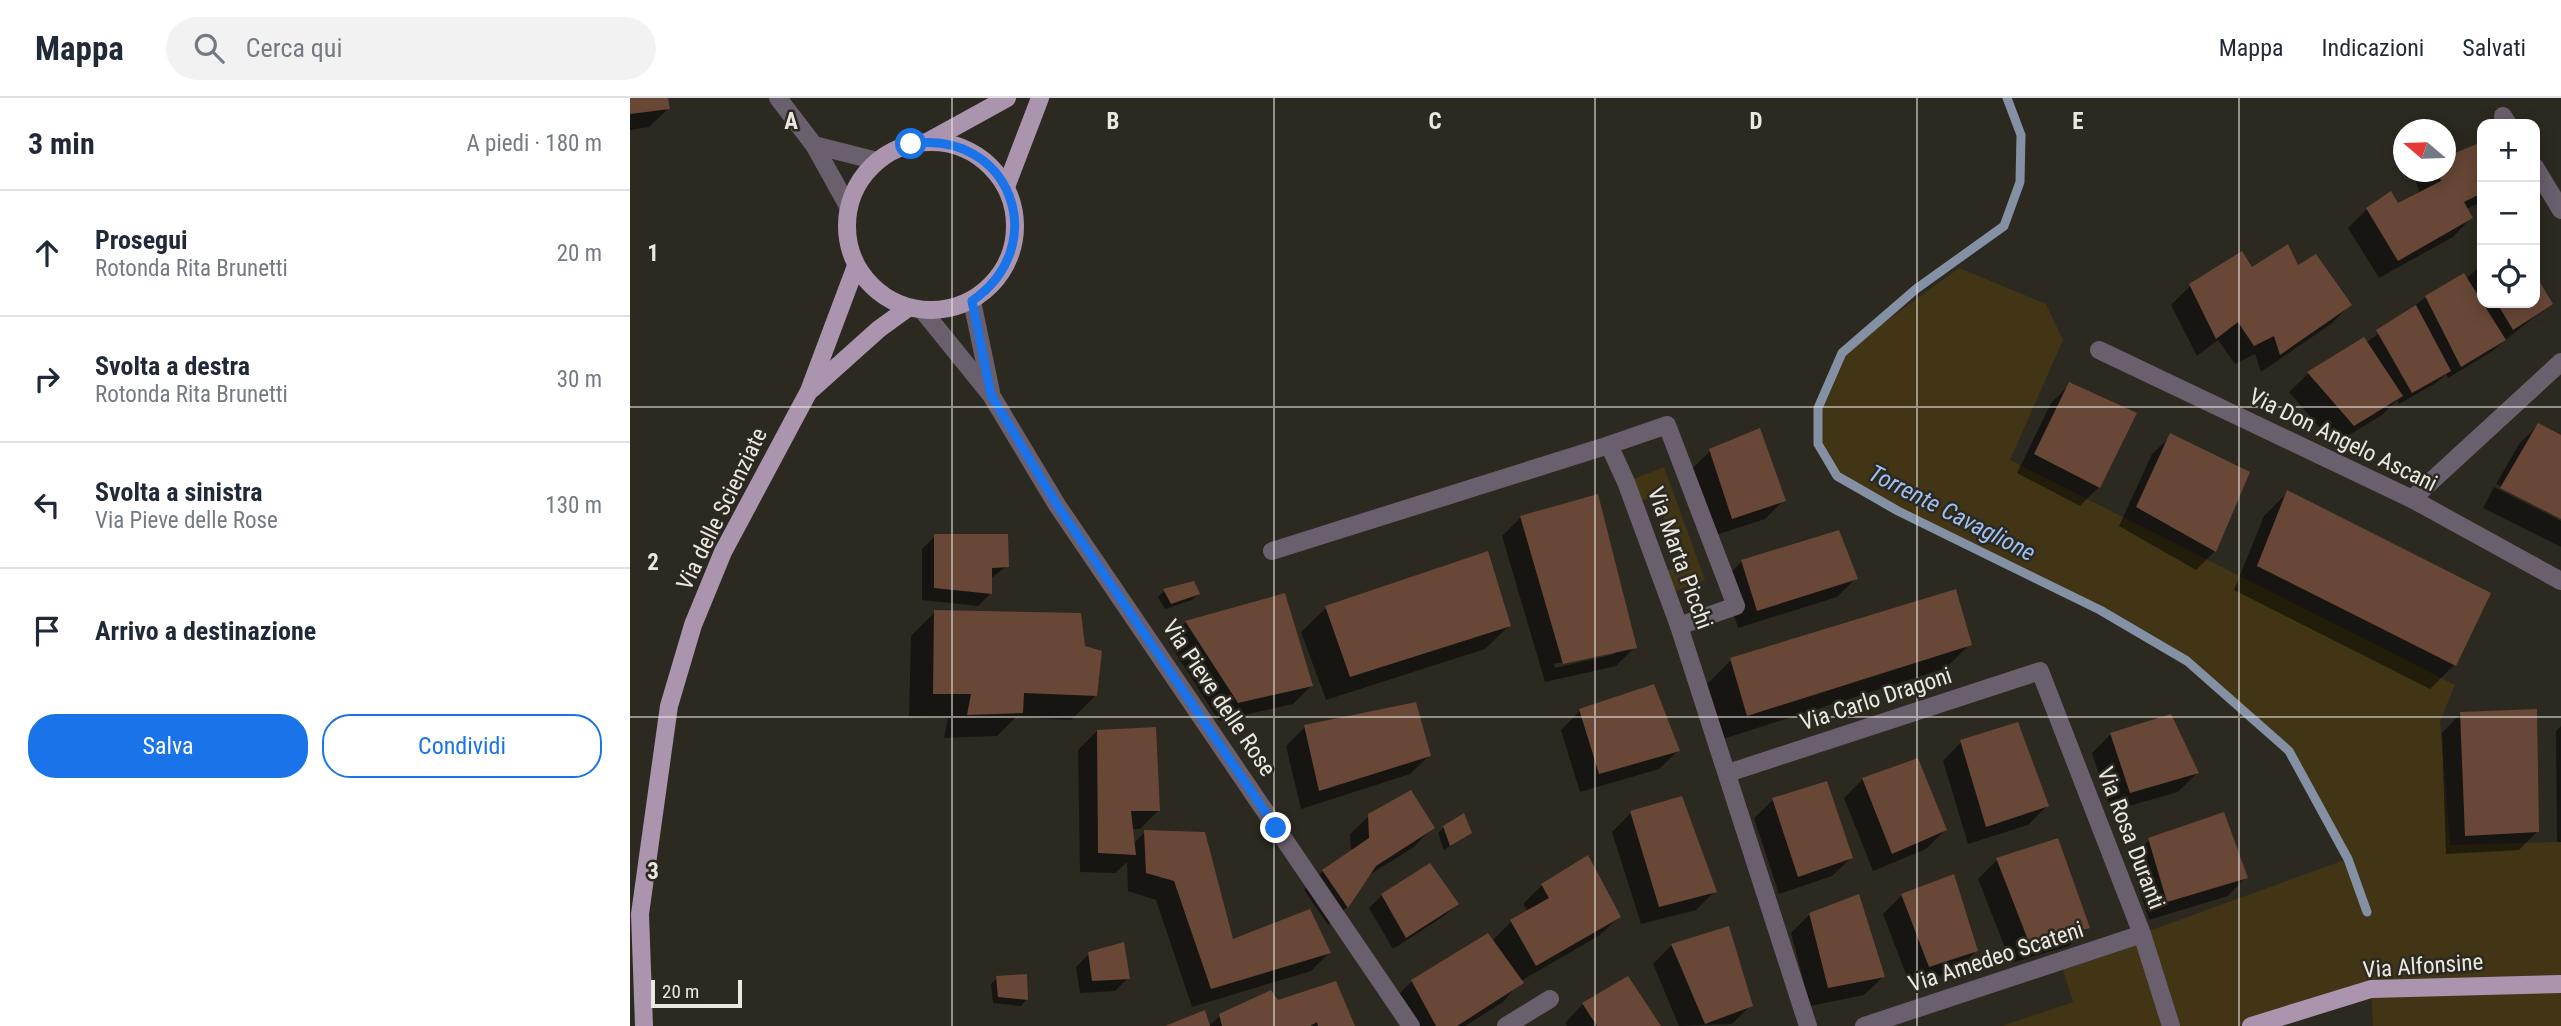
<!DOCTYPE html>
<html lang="it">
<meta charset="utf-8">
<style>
body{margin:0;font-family:"Roboto Condensed",sans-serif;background:#f2f2f3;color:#1f2937}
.controls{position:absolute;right:21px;top:21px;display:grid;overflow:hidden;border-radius:14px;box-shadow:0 4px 18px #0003}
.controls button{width:63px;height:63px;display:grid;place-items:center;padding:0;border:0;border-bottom:2px solid #e0e1e3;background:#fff;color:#1f2937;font:35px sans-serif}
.compass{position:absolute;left:1763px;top:21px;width:63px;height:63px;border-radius:50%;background:#fff;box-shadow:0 4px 18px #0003;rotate:289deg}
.scale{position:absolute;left:21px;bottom:18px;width:91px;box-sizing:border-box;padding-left:7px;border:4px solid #ebe8e2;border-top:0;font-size:19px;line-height:24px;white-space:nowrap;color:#ebe8e2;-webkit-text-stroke:5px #2c2920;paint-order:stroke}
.stop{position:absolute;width:21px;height:21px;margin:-16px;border:5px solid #1a73e8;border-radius:50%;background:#fff}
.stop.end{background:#1a73e8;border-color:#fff;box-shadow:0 2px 7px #0008}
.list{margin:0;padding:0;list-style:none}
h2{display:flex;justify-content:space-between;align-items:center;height:91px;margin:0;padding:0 28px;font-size:30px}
h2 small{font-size:23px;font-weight:400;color:#747a83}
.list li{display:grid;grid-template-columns:46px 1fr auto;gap:21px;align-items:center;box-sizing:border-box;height:126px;padding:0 28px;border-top:2px solid #e0e1e3}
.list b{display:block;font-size:26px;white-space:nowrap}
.list p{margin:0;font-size:23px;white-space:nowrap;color:#747a83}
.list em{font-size:23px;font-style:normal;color:#747a83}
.actions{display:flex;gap:14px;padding:21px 28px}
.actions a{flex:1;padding:16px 0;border:2px solid #1a73e8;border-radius:28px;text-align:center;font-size:24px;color:#1a73e8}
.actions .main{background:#1a73e8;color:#fff}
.icon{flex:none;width:38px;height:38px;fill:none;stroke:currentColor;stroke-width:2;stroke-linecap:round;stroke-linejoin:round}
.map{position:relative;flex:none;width:1931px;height:928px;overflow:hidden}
header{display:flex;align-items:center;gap:42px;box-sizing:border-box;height:98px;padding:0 35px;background:#fff;border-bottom:2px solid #e0e1e3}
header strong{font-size:33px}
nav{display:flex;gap:38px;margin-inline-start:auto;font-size:24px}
.search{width:490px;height:63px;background:#f2f2f3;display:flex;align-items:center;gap:18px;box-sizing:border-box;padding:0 24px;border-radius:38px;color:#747a83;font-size:26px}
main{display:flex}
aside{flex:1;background:#fff}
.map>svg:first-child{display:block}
.green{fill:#413516}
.shadow{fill:#0007;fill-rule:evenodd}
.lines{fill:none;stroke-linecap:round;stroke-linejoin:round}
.stream{stroke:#8490a4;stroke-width:9}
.building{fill:#684736}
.minor{stroke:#6a5f6c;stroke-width:18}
.major{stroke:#aa94ae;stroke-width:18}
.route{stroke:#1a73e8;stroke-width:9}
.grid{fill:none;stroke:#ebe8e2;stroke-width:2;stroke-opacity:0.55}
.labels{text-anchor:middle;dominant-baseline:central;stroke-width:5;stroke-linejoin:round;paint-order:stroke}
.street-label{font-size:23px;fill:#ebe8e2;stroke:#2c2920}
.water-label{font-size:24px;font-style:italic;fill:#9fc0f4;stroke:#2c2920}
.grid-label{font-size:23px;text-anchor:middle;font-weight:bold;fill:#ebe8e2;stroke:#2c2920;stroke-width:5;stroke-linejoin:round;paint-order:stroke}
</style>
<header>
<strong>Mappa</strong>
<div class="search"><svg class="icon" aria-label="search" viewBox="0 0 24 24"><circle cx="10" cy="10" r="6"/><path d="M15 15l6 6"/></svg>Cerca qui</div>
<nav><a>Mappa</a><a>Indicazioni</a><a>Salvati</a></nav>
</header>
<main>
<aside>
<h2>3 min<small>A piedi · 180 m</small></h2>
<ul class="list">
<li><svg class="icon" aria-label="ahead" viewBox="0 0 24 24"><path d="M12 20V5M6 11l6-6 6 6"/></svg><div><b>Prosegui</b><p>Rotonda Rita Brunetti</p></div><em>20 m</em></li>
<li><svg class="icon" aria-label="right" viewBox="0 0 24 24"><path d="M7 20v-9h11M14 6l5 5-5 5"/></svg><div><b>Svolta a destra</b><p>Rotonda Rita Brunetti</p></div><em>30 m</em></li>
<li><svg class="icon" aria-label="left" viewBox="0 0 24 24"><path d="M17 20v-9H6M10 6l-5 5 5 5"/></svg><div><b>Svolta a sinistra</b><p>Via Pieve delle Rose</p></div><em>130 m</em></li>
<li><svg class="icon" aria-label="arrive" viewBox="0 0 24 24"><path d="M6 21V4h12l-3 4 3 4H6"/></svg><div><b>Arrivo a destinazione</b></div></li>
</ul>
<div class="actions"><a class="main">Salva</a><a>Condividi</a></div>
</aside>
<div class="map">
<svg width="1931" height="928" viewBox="0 0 1931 928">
<rect width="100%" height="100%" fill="#2c2920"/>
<g class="green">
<polygon points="1329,170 1416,206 1433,242 1380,362 1825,587 1810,623 1820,747 1931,744 1931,928 1743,928 1741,892 1621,928 1371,928 1443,904 1431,865 1717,761 1659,653 1557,563 1470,512 1268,413 1207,378 1188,346 1188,310 1212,255"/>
<polygon points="1034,369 1075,482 1038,496 1029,475 1052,468 1026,398 1004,405 996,384"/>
</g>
<g class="shadow">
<polygon points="0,0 36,0 38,11 19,29 0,32"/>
<polygon points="1847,48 1852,56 1852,104 1836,111 1841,120 1823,139 1749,180 1718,130 1737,111 1767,108 1790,96 1786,84 1797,74 1815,74"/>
<polygon points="1852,166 1852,205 1905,205 1905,180 1921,205 1861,254 1818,280 1816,276 1806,285 1769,306 1767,302 1752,317 1704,346 1659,294 1678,276 1733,241 1736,245 1796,199 1836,181"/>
<polygon points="1667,170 1720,207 1701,226 1631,274 1625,256 1605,266 1588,242 1567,258 1541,207 1560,188 1621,171"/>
<polygon points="1440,286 1469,389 1450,408 1387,375 1421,305"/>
<polygon points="1908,327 1931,339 1931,419 1866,386 1889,346"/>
<polygon points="1541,338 1618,375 1585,453 1566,472 1489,428 1522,356"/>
<polygon points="1080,353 1154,402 1135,421 1083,438 1061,372"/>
<polygon points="1864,389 1931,423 1931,449 1853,410"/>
<polygon points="1658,394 1824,567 1800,591 1604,492 1634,418"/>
<path d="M891 419 1005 549 986 568 915 584 872 438ZM985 553V556L925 570 924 566Z"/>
<polygon points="305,438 377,468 360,481 361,495 348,508 292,502 292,451"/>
<polygon points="1112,463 1226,480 1207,499 1108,530 1093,482"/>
<polygon points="563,485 568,496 562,502 535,511 528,499 534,493"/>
<polygon points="696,510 880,527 855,551 696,602 671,534"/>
<polygon points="305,514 453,549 466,597 441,622 386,619 367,638 314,640 318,620 279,619 281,538"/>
<polygon points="556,524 681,588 663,606 589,623 538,543"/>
<polygon points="1340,546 1316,570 1093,641 1077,586 1101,562"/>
<polygon points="950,613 1048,653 1029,671 950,694 931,632"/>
<polygon points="1830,616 1908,733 1889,752 1816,756 1812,635"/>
<polygon points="1931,628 1931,744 1927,744 1926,633"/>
<polygon points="675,629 799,658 780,676 671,711 656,648"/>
<polygon points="467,633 528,713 510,731 501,731 503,746 515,734 601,844 699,855 681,873 562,909 526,802 498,793 497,764 485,775 450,774 448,652"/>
<polygon points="1481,636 1567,675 1548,694 1481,713 1462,655"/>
<polygon points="1331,644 1417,708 1398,727 1338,746 1313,663"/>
<polygon points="1233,681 1315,732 1296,751 1243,773 1214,700"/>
<polygon points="1143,702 1221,760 1202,778 1149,796 1124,720"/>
<polygon points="1001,715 1085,793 1066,812 1011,826 982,734"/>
<polygon points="740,717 802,730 784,749 736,779 717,809 698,827 674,792 693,773 721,754 720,736"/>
<polygon points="814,729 840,734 814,752 808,735"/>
<polygon points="1519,742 1616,779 1598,798 1519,822 1500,761"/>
<polygon points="1367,762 1458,829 1439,848 1381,865 1348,781"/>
<polygon points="912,787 989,819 970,837 891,883 873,904 835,928 777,928 763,902 782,883 862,843 881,824 898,814 893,806"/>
<polygon points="752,797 827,806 814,818 763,851 739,810"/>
<polygon points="1272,797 1346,853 1328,872 1280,887 1253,816"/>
<polygon points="1180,816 1253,879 1234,897 1180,908 1161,835"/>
<polygon points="1042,847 1121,907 1102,926 1049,928 1023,866"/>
<polygon points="459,856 498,880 485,893 450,895 446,869"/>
<polygon points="367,880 396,902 391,908 363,905 361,886"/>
<polygon points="647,904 724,928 579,928 590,918"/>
<polygon points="953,906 1029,928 937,928 935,925"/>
</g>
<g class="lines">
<polyline class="stream" points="1377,0 1391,37 1390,84 1374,128 1286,191 1212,255 1188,310 1188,346 1207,378 1268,413 1470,512 1557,563 1659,653 1718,761 1737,814"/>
</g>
<g class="building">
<polygon points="0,0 38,0 40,11 0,16"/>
<polygon points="1847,46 1852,53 1852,95 1834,104 1843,120 1768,163 1736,110 1761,93 1768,105 1811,83 1808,74 1815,74 1815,59"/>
<polygon points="1658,146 1668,167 1686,156 1722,207 1650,257 1644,238 1624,248 1608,224 1586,241 1559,186 1612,153 1622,169"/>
<polygon points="1834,175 1876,242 1831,269 1795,198"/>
<polygon points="1905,176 1923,206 1883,232 1867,205 1905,205"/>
<polygon points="1786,207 1821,273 1782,295 1746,232"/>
<polygon points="1734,239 1773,298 1724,328 1677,274"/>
<polygon points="1439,284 1507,315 1470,390 1404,356"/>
<polygon points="1908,325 1931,337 1931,421 1870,390"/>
<polygon points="1130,330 1156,403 1102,421 1079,351"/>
<polygon points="1540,335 1620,374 1586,454 1506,409"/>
<polygon points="1657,392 1861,495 1826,568 1627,468"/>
<polygon points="968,396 1007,550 933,566 890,418"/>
<polygon points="1209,432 1228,481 1127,513 1111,462"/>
<polygon points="304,436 378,436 379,469 362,470 362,496 304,490"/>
<polygon points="858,453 881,528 720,579 695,508"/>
<polygon points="564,483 570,496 541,506 533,491"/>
<polygon points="1326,491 1342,547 1117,618 1100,560"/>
<polygon points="655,495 683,588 608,605 555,523"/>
<polygon points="304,512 451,515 455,548 472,553 467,598 394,595 393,615 337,617 341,596 303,596"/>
<polygon points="1024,586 1050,653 969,676 949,611"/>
<polygon points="786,604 801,658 689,693 674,627"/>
<polygon points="1907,611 1909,734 1835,738 1830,614"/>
<polygon points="1541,616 1569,675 1500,695 1480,635"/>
<polygon points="1388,624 1419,708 1356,729 1330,642"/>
<polygon points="526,629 530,713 501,713 506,757 468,755 467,632"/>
<polygon points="1288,660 1317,732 1262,756 1232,680"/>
<polygon points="1197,683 1223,760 1168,779 1142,700"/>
<polygon points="781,692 805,730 746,768 718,810 692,772 739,740 738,716"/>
<polygon points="1052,698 1087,794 1029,809 1000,713"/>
<polygon points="1594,714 1618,780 1537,804 1518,740"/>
<polygon points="834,715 842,735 820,748 813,728"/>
<polygon points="514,732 575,734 603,841 680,811 701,855 581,891 544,783 516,775"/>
<polygon points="1428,740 1460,830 1400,847 1366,760"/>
<polygon points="958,757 991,819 906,868 880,822 919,800 911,786"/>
<polygon points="800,765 829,806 776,840 751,796"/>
<polygon points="1324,776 1348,853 1299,869 1271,796"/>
<polygon points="1229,796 1255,879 1198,890 1179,815"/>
<polygon points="1099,828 1123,908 1075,926 1041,846"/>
<polygon points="858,835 894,885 827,928 806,928 781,882"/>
<polygon points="494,844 500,881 462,883 458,854"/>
<polygon points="397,876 398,902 368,899 366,878"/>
<polygon points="998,878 1031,928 967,928 952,905"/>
<polygon points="706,883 725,928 688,928 687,924 680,928 592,928 589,916 641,892 648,902"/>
<polygon points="575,912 580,928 535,928"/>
</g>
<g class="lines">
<g class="minor">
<polyline points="148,0 184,47 219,110"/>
<polyline points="1873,18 1878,26"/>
<polyline points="184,47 247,63"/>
<polyline points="1905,69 1931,112"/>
<polyline points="342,203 361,294"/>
<polyline points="293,213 361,297 427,407 781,928"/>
<polyline points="1469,252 1782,401 1931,483"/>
<polyline points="979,347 1037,327 1106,508 1049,528"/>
<polyline points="1782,401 1931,264"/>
<polyline points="642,453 979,347 996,384 1049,528 1178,928"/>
<polyline points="1098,675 1410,573 1512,836 1541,928"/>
<polyline points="876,928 920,901"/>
<polyline points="1234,928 1512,836"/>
</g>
<g class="major">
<polyline points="299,43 377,0"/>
<circle cx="301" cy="128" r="84"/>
<polyline points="376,89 410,0"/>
<polyline points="182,291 249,231 278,210"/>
<polyline points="14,928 10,816 39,608 63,527 93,454 179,293 226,168"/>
<polyline points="1621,928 1741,891 1931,886"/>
</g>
</g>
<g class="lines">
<path class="route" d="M281 46C379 31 424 146 342 203L361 297 427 407 646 730"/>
</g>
<path class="grid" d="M322 0V928M644 0V928M965 0V928M1287 0V928M1609 0V928M0 309H1931M0 619H1931"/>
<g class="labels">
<g class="street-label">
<text transform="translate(1713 342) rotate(26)">Via Don Angelo Ascani</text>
<text transform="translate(92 411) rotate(-64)">Via delle Scienziate</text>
<text transform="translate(1050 460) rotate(70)">Via Marta Picchi</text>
<text transform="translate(589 600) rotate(56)">Via Pieve delle Rose</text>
<text transform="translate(1246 601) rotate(-18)">Via Carlo Dragoni</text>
<text transform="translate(1501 740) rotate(69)">Via Rosa Duranti</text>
<text transform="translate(1366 859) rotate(-18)">Via Amedeo Scateni</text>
<text transform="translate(1793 868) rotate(-4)">Via Alfonsine</text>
</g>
<g class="water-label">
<text transform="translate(1322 415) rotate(27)">Torrente Cavaglione</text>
</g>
</g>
<g class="grid-label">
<text x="161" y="31">A</text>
<text x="483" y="31">B</text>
<text x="805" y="31">C</text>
<text x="1126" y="31">D</text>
<text x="1448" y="31">E</text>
<text x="23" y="163">1</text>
<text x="23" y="472">2</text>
<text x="23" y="781">3</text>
</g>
</svg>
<div class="controls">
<button>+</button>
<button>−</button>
<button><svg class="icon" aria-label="locate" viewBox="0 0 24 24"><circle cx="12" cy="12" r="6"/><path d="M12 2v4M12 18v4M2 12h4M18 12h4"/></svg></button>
</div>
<svg class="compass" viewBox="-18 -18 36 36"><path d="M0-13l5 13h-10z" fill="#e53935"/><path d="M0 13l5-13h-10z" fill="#747a83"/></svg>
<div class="scale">20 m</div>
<div class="stop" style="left:281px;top:46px"></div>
<div class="stop end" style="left:646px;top:730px"></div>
</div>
</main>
